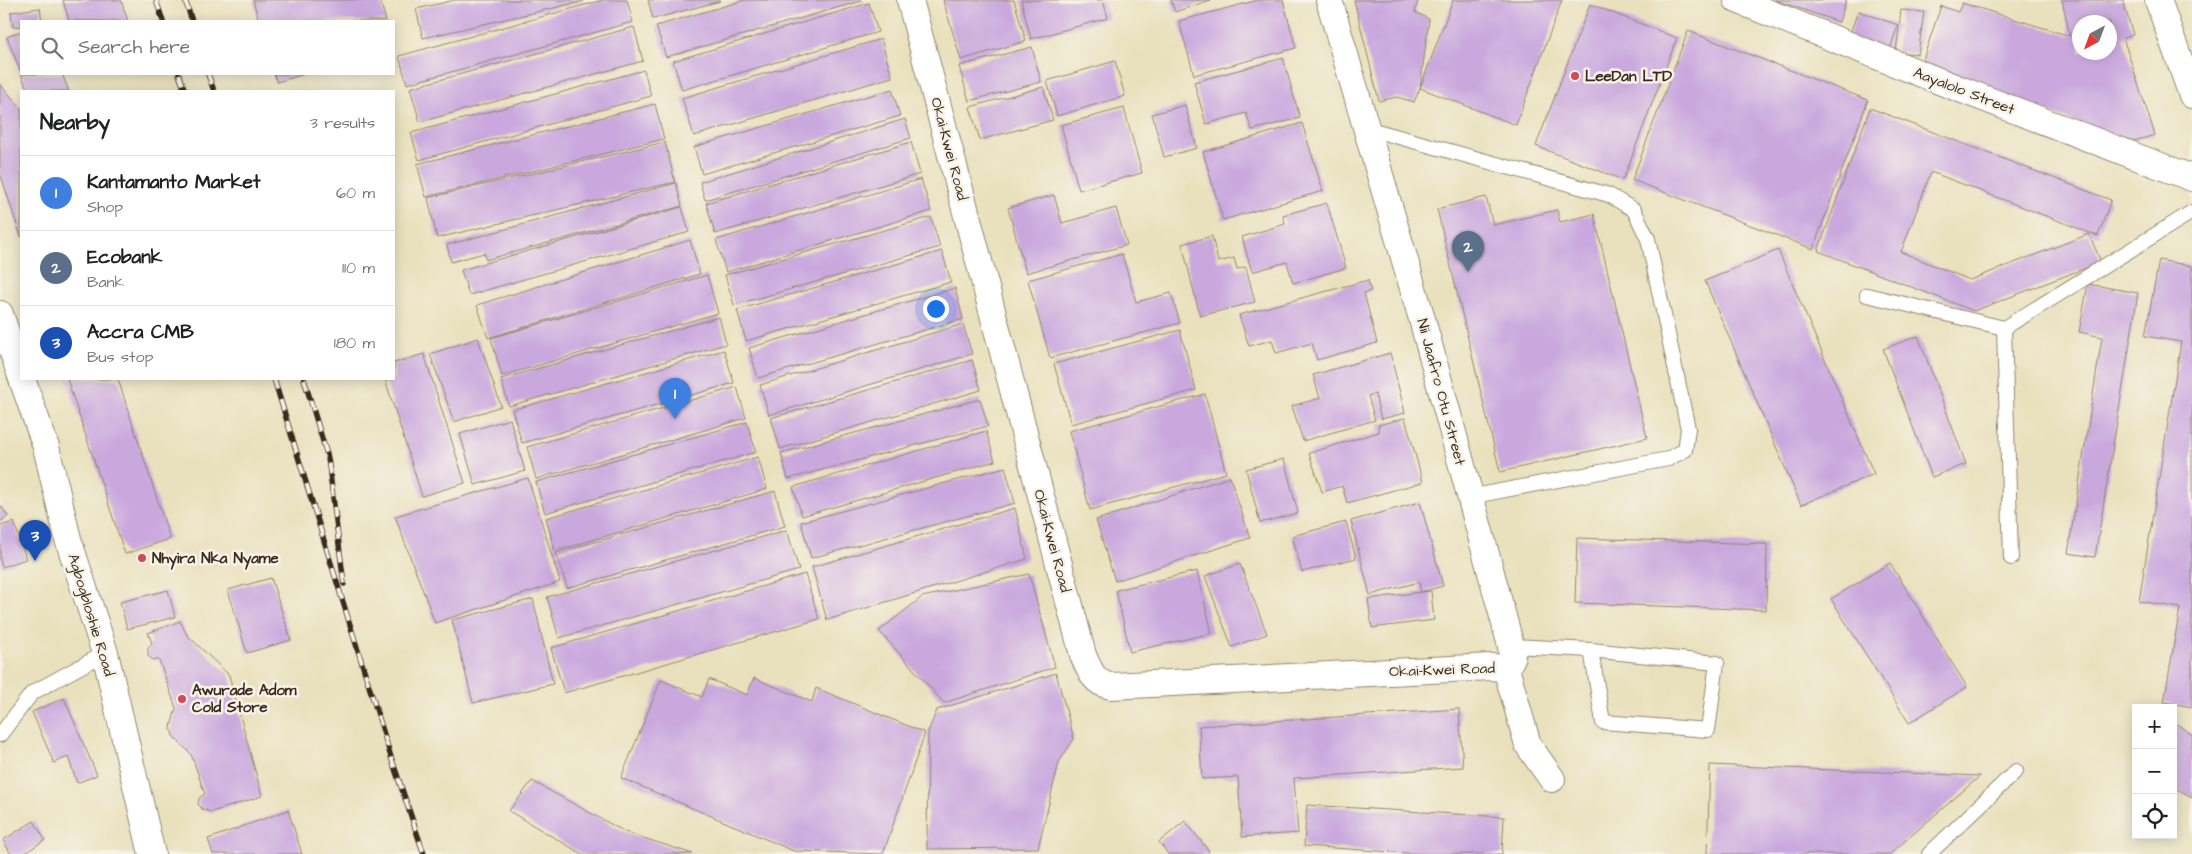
<!DOCTYPE html>
<meta charset="utf-8">
<style>
body{margin:0;font-family:"Architects Daughter",sans-serif;background:#f2f2f2;color:#202124}
.controls{position:absolute;right:15px;bottom:15px;display:grid;overflow:hidden;border-radius:0px;box-shadow:0 2px 12px #0003}
.controls button{width:45px;height:45px;display:grid;place-items:center;padding:0;border:0;border-bottom:1px solid #e0e0e0;background:#fff;color:#202124;font:25px sans-serif}
.compass{position:absolute;left:2072px;top:15px;width:45px;height:45px;border-radius:50%;background:#fff;box-shadow:0 2px 12px #0003;rotate:221deg}
.you{position:absolute;left:935px;top:308px;width:18px;height:18px;margin:-12px;border:4px solid #fff;border-radius:50%;background:#1a73e8;box-shadow:0 0 0 8px #1a73e833}
.badge{display:grid;place-items:center;width:32px;height:32px;border-radius:50%;background:#111827;color:#fff;font-size:16px;font-weight:700}
.pin{position:absolute;translate:-50% -41px;filter:drop-shadow(0 1px 2px #0008)}
.pin::after{content:'';position:absolute;top:26px;width:18px;height:15px;background:inherit;clip-path:polygon(0 0,100% 0,50% 100%)}
.list{margin:0;padding:0;list-style:none}
h2{display:flex;justify-content:space-between;align-items:center;height:65px;margin:0;padding:0 20px;font-size:21px}
h2 small{font-size:16px;font-weight:400;color:#757577}
.list li{display:grid;grid-template-columns:32px 1fr auto;gap:15px;align-items:center;box-sizing:border-box;height:75px;padding:0 20px;border-top:1px solid #e0e0e0}
.list b{display:block;font-size:19px;white-space:nowrap}
.list p{margin:0;font-size:16px;white-space:nowrap;color:#757577}
.list em{font-size:16px;font-style:normal;color:#757577}
.icon{flex:none;width:28px;height:28px;fill:none;stroke:currentColor;stroke-width:2;stroke-linecap:round;stroke-linejoin:round}
.map{position:relative;flex:none;width:2192px;height:854px;overflow:hidden}
.search{position:absolute;background:#fff;box-shadow:0 2px 12px #0003;left:20px;top:20px;width:375px;height:55px;display:flex;align-items:center;gap:12px;box-sizing:border-box;padding:0 18px;border-radius:0px;color:#757577;font-size:19px}
.panel{position:absolute;background:#fff;box-shadow:0 2px 12px #0003;left:20px;top:90px;width:375px;height:290px;border-radius:0px}
.map>svg:first-child{display:block}
.building{fill:#caa8de;fill-rule:evenodd}
.lines{fill:none;stroke-linecap:round;stroke-linejoin:round}
.lane-casing{stroke:#92866e;stroke-width:16}
.street-casing{stroke:#92866e;stroke-width:28}
.lane{stroke:#fff;stroke-width:14}
.street{stroke:#fff;stroke-width:26}
.rail-casing{stroke:#3b2a1e;stroke-width:5.5}
.rail{stroke:#f7f3e8;stroke-width:4;stroke-dasharray:11;stroke-linecap:butt}
.poi-dot{fill:#d1495b;stroke:#f7f3e8;stroke-width:2}
.labels{text-anchor:middle;dominant-baseline:central;stroke-width:5;stroke-linejoin:round;paint-order:stroke}
.poi-label{font-size:15px;font-weight:bold;fill:#3b2a1e;stroke:#f7f3e8;text-anchor:start}
.street-label{font-size:15px;fill:#3b2a1e;stroke:#f7f3e8}
</style>
<div class="map">
<svg width="2192" height="854" viewBox="0 0 2192 854">
<rect width="100%" height="100%" fill="#f7f3e8"/>
<filter id="ink" filterUnits="userSpaceOnUse"><feTurbulence type="fractalNoise" baseFrequency=".02" numOctaves="2"/><feDisplacementMap in="SourceGraphic" scale="10" xChannelSelector="R" yChannelSelector="G"/><feConvolveMatrix kernelMatrix="1 2 1 2 8 2 1 2 1" color-interpolation-filters="sRGB"/></filter>
<filter id="wash" filterUnits="userSpaceOnUse"><feTurbulence type="fractalNoise" baseFrequency=".0096" numOctaves="4" result="noise"/><feDisplacementMap in="SourceGraphic" scale="20" xChannelSelector="R" yChannelSelector="G"/><feGaussianBlur stdDeviation="1.12" result="paint"/><feColorMatrix in="noise" values="0 0 0 0 0 0 0 0 0 0 0 0 0 0 0 0 0 1.4 0 .05"/><feComposite in="paint" operator="in"/></filter>
<g filter="url(#wash)">
<rect width="100%" height="100%" fill="#e9e1bd"/>
<g id="blocks">
<g class="building">
<polygon points="63,0 121,0 128,21 69,21"/>
<polygon points="253,0 380,0 386,21 259,21"/>
<polygon points="455,0 584,0 584,1 423,38 416,9"/>
<polygon points="603,0 627,0 633,22 407,84 399,56"/>
<polygon points="648,0 720,0 720,1 653,19"/>
<polygon points="745,0 861,0 861,1 666,57 656,26"/>
<polygon points="943,0 1014,0 1026,41 961,60"/>
<polygon points="1021,0 1103,0 1108,18 1031,39"/>
<polygon points="1171,0 1211,0 1175,12"/>
<polygon points="1258,0 1283,0 1296,48 1194,75 1179,21"/>
<polygon points="1354,0 1418,0 1415,12 1429,19 1420,88 1414,102 1397,97 1379,101"/>
<polygon points="1453,0 1562,0 1516,125 1420,88"/>
<polygon points="1775,0 1846,0 1839,22"/>
<path d="M2062 0H2123L2133 35 2123 38 2155 135 2134 141 2078 123 1921 65 1941 6 1958 12 1962 3 2070 36ZM2080 22H2110V52H2080Z"/>
<polygon points="869,3 878,32 682,90 673,61"/>
<polygon points="1590,4 1677,38 1623,180 1536,146"/>
<polygon points="40,8 42,21 21,21 21,26 13,27 11,12"/>
<polygon points="1901,10 1924,12 1918,54 1896,52"/>
<polygon points="1858,11 1898,25 1888,55 1849,36"/>
<polygon points="634,27 643,61 420,122 410,88"/>
<polygon points="21,31 21,73 7,37"/>
<polygon points="1688,31 1868,100 1813,249 1632,180"/>
<polygon points="881,39 892,77 694,136 682,98"/>
<polygon points="1032,47 1041,82 969,101 959,66"/>
<polygon points="1283,58 1300,118 1252,130 1246,113 1206,124 1194,82"/>
<polygon points="1115,61 1125,96 1057,116 1047,81"/>
<polygon points="644,70 651,96 419,160 411,133"/>
<polygon points="21,74 62,74 69,91 28,91"/>
<polygon points="274,74 305,74 277,82"/>
<polygon points="0,84 21,108 21,237 0,173"/>
<polygon points="1043,87 1053,120 980,140 970,107"/>
<polygon points="892,89 900,116 702,174 694,147"/>
<polygon points="655,104 664,139 426,197 417,164"/>
<polygon points="1185,105 1197,148 1164,157 1152,114"/>
<polygon points="1124,108 1142,173 1079,190 1061,125"/>
<polygon points="1870,108 2111,200 2098,236 1931,172 1901,252 1970,280 2089,234 2101,262 1974,311 1818,251"/>
<polygon points="905,119 911,138 705,200 700,182"/>
<polygon points="1302,123 1323,191 1223,220 1203,152"/>
<polygon points="665,142 675,182 437,238 428,198"/>
<polygon points="911,142 920,174 715,234 706,203"/>
<polygon points="921,179 931,211 726,272 716,240"/>
<polygon points="676,183 682,206 486,260 484,253 451,262 447,245"/>
<polygon points="1054,195 1062,223 1116,208 1127,245 1026,273 1008,208"/>
<polygon points="1486,197 1493,225 1557,210 1560,222 1594,214 1647,438 1500,472 1437,209"/>
<polygon points="1327,203 1346,268 1293,283 1287,262 1252,272 1242,237 1285,224 1283,215"/>
<polygon points="682,207 689,232 469,295 461,270"/>
<polygon points="931,217 940,247 734,305 725,275"/>
<polygon points="1212,236 1218,262 1234,258 1237,269 1246,267 1255,302 1200,316 1182,244"/>
<polygon points="690,240 700,274 488,338 477,305"/>
<polygon points="1778,250 1874,474 1801,505 1705,281"/>
<polygon points="942,251 951,282 746,341 737,310"/>
<polygon points="1122,254 1136,302 1171,293 1180,323 1050,358 1028,280"/>
<polygon points="2159,260 2192,266 2192,707 2164,702 2180,608 2139,601 2181,342 2145,336"/>
<polygon points="707,275 718,313 502,376 491,338"/>
<polygon points="1368,280 1371,291 1364,293 1377,343 1317,360 1312,343 1276,353 1272,340 1249,346 1239,315"/>
<polygon points="2088,284 2138,293 2095,557 2068,553 2102,337 2079,332"/>
<polygon points="955,288 963,319 758,378 749,348"/>
<polygon points="719,317 726,344 509,406 501,379"/>
<polygon points="963,324 972,354 769,415 760,385"/>
<polygon points="1180,330 1196,390 1071,424 1054,364"/>
<polygon points="1918,336 1966,464 1932,477 1883,349"/>
<polygon points="478,338 501,406 454,422 430,354"/>
<polygon points="724,350 734,383 522,443 512,410"/>
<polygon points="1390,353 1405,413 1381,419 1375,394 1368,396 1375,420 1303,441 1292,406 1320,398 1313,375"/>
<polygon points="424,354 465,483 422,496 385,379 394,379 394,363"/>
<polygon points="972,360 981,390 780,449 771,418"/>
<polygon points="67,379 118,379 170,539 125,554"/>
<polygon points="737,387 746,418 536,479 527,447"/>
<polygon points="1205,394 1226,473 1090,510 1069,431"/>
<polygon points="980,399 988,426 788,479 781,453"/>
<polygon points="1405,418 1423,482 1347,503 1342,486 1322,492 1309,453 1379,432 1378,425"/>
<polygon points="510,419 525,471 475,485 460,434"/>
<polygon points="747,422 756,452 545,513 536,482"/>
<polygon points="986,431 995,461 802,516 793,487"/>
<polygon points="758,457 767,489 555,551 546,518"/>
<polygon points="1284,459 1298,513 1260,523 1246,469"/>
<polygon points="1005,467 1015,503 811,558 801,522"/>
<polygon points="1230,477 1250,538 1115,581 1096,520"/>
<polygon points="528,478 560,582 435,623 395,516"/>
<polygon points="775,491 785,526 567,588 556,553"/>
<polygon points="1420,502 1443,586 1421,592 1431,591 1434,620 1372,628 1368,599 1421,592 1419,582 1370,595 1351,521"/>
<polygon points="0,505 8,516 0,522"/>
<polygon points="1015,508 1027,559 827,620 812,567"/>
<polygon points="14,522 26,559 2,567 0,559 0,526"/>
<polygon points="1346,522 1356,558 1302,572 1292,536"/>
<polygon points="787,530 799,570 559,638 547,597"/>
<polygon points="1577,538 1767,544 1766,610 1575,603"/>
<polygon points="1890,563 1967,687 1909,723 1831,599"/>
<polygon points="1240,564 1267,634 1232,647 1205,576"/>
<polygon points="1197,571 1212,633 1130,652 1116,590"/>
<polygon points="805,574 819,619 564,693 551,648"/>
<polygon points="1029,574 1055,667 944,703 879,631 922,597"/>
<polygon points="271,578 291,640 247,653 228,590"/>
<polygon points="168,590 175,617 127,629 120,602"/>
<polygon points="533,599 553,684 473,703 452,620"/>
<polygon points="180,621 187,635 229,675 262,796 212,812 203,810 198,804 199,798 205,794 191,754 173,736 171,727 176,708 159,660 153,660 148,656 148,648 152,643 148,633"/>
<polygon points="1056,673 1074,739 1059,762 1038,848 927,849 928,732 937,710"/>
<polygon points="754,678 812,702 816,688 925,733 883,854 794,851 621,778 661,680 702,697 709,679 747,695"/>
<polygon points="64,698 97,775 77,783 68,757 54,763 32,712"/>
<polygon points="1459,709 1463,767 1294,778 1298,833 1242,837 1238,777 1202,779 1199,726"/>
<polygon points="2173,721 2192,735 2192,797 2173,787"/>
<polygon points="1710,765 1980,776 1890,854 1707,854"/>
<polygon points="532,781 625,832 693,854 582,854 509,811"/>
<polygon points="1307,805 1504,817 1502,854 1423,854 1304,846"/>
<polygon points="288,810 302,854 213,854 208,839"/>
<polygon points="34,821 45,840 23,854 11,854 3,840"/>
<polygon points="1185,821 1209,851 1206,854 1168,854 1159,842"/>
</g>
</g>
</g>
<g filter="url(#ink)">
<use href="#blocks" fill-opacity="0" stroke="#92866e" stroke-width="1"/>
<g class="lines">
<defs>
<g id="lane">
<polyline points="1366,128 1609,195 1634,210 1648,239 1688,429 1685,450 1668,459 1469,497"/>
<polyline points="1867,295 2004,328 2192,212"/>
<polyline points="2004,328 2011,558"/>
<polyline points="1511,646 1591,650 1717,663 1708,730 1603,722 1591,650"/>
<polyline points="0,735 32,693 105,653"/>
<polyline points="1929,854 2016,771"/>
</g>
<g id="street">
<path d="M910 0 1083 655C1089 669 1094 684 1111 686L1491 667 1506 668"/>
<polyline points="1329,0 1422,319 1511,646 1512,658 1506,668 1528,745 1552,779"/>
<polyline points="1737,0 1944,83 2192,178"/>
<polyline points="2158,0 2192,95"/>
<polyline points="0,314 21,376"/>
<polyline points="22,379 46,447 68,539 105,653 152,854"/>
</g>
</defs>
<use href="#lane" class="lane-casing"/>
<use href="#street" class="street-casing"/>
<use href="#lane" class="lane"/>
<use href="#street" class="street"/>
<defs>
<g id="rail">
<polyline points="156,0 163,21"/>
<polyline points="185,0 192,21"/>
<polyline points="179,74 185,91"/>
<polyline points="208,74 214,91"/>
<polyline points="274,379 391,757 424,854"/>
<polyline points="304,379 328,458 344,584"/>
</g>
</defs>
<use href="#rail" class="rail-casing"/>
<use href="#rail" class="rail"/>
</g>
</g>
<g class="poi-dot">
<circle cx="1575" cy="76" r="5"/>
<circle cx="142" cy="558" r="5"/>
<circle cx="182" cy="699" r="5"/>
</g>
<g class="labels">
<g class="poi-label">
<text x="1585" y="76">LeeDan LTD</text>
<text x="152" y="558">Nhyira Nka Nyame</text>
<text x="192" y="690">Awurade Adom<tspan x="192" dy="17">Cold Store</tspan></text>
</g>
<g class="street-label">
<text transform="translate(1964 91) rotate(21)">Aayalolo Street</text>
<text transform="translate(949 149) rotate(75)">Okai-Kwei Road</text>
<text transform="translate(1441 392) rotate(75)">Nii Jaafro Otu Street</text>
<text transform="translate(1052 541) rotate(75)">Okai-Kwei Road</text>
<text transform="translate(91 615) rotate(73)">Agbogbloshie Road</text>
<text transform="translate(1442 670) rotate(-2)">Okai-Kwei Road</text>
</g>
</g>
</svg>
<div class="controls">
<button>+</button>
<button>−</button>
<button><svg class="icon" aria-label="locate" viewBox="0 0 24 24"><circle cx="12" cy="12" r="6"/><path d="M12 2v4M12 18v4M2 12h4M18 12h4"/></svg></button>
</div>
<svg class="compass" viewBox="-18 -18 36 36"><path d="M0-13l5 13h-10z" fill="#e53935"/><path d="M0 13l5-13h-10z" fill="#757577"/></svg>
<div class="you"></div>
<div class="pin badge" style="left:675px;top:419px;background:#3f7fe0">1</div>
<div class="pin badge" style="left:1468px;top:272px;background:#5c6f8a">2</div>
<div class="pin badge" style="left:35px;top:561px;background:#1a4fb4">3</div>
<div class="search"><svg class="icon" aria-label="search" viewBox="0 0 24 24"><circle cx="10" cy="10" r="6"/><path d="M15 15l6 6"/></svg>Search here</div>
<section class="panel">
<h2>Nearby<small>3 results</small></h2>
<ul class="list">
<li><span class="badge" style="background:#3f7fe0">1</span><div><b>Kantamanto Market</b><p>Shop</p></div><em>60 m</em></li>
<li><span class="badge" style="background:#5c6f8a">2</span><div><b>Ecobank</b><p>Bank</p></div><em>110 m</em></li>
<li><span class="badge" style="background:#1a4fb4">3</span><div><b>Accra CMB</b><p>Bus stop</p></div><em>180 m</em></li>
</ul>
</section>
</div>
